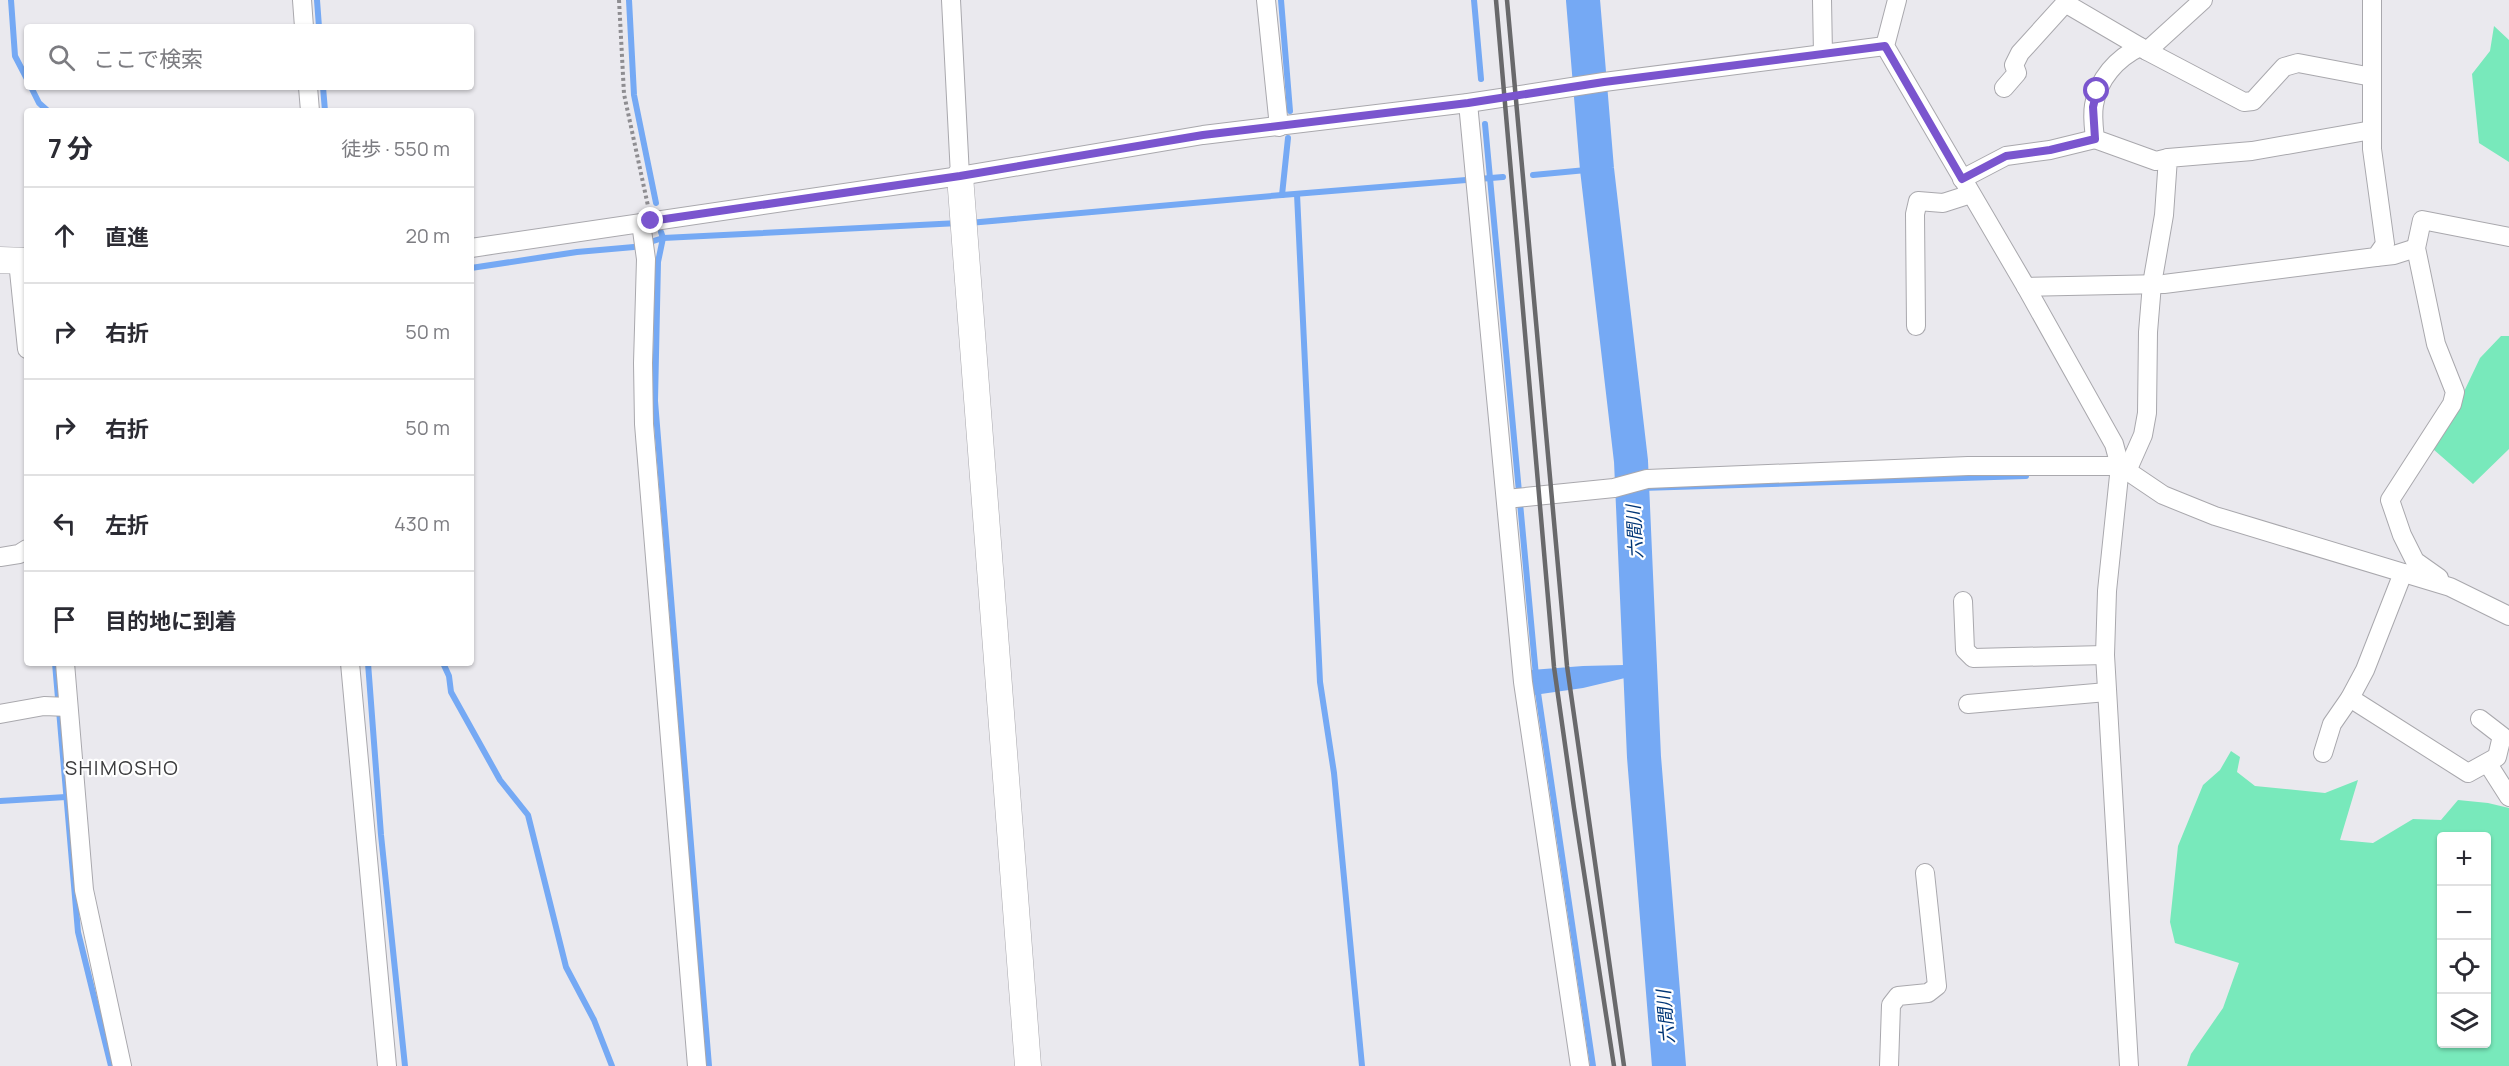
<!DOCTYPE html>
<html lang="ja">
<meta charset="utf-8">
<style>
body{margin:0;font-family:Manrope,"Noto Sans JP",sans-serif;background:#f7f7f7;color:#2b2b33}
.controls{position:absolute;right:18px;bottom:18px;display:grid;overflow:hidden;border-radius:6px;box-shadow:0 2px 4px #0004}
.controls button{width:54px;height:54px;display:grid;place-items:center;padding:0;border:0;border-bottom:2px solid #e1e1e2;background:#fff;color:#2b2b33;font:30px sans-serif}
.stop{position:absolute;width:18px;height:18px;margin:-14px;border:4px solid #7a55ce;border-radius:50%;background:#fff}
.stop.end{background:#7a55ce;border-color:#fff;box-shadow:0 2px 6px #0008}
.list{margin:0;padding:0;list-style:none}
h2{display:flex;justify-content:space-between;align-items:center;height:78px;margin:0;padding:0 24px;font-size:26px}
h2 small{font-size:20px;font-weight:400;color:#7c7c81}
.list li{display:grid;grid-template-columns:39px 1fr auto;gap:18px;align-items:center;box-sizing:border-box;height:96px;padding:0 24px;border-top:2px solid #e1e1e2}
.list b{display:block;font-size:22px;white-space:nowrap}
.list em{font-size:20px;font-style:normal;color:#7c7c81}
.icon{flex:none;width:33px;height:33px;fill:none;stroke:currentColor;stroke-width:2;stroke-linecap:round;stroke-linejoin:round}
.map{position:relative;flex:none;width:2509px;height:1066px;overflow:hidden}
.search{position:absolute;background:#fff;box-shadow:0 2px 4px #0004;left:24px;top:24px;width:450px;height:66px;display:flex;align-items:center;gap:15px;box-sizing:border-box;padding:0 21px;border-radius:6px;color:#7c7c81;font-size:22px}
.panel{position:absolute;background:#fff;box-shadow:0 2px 4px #0004;left:24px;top:108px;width:450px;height:558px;border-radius:6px}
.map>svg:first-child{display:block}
.green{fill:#78e9bb;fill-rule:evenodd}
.water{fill:#75a9f4}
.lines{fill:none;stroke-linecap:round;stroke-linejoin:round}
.stream{stroke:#75a9f4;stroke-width:6}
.river{stroke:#75a9f4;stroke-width:34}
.street-casing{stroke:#a9a8ad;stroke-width:20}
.secondary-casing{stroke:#a9a8ad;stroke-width:27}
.path{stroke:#8e8d91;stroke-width:4;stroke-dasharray:3 3;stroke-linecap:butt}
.street{stroke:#fff;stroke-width:18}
.secondary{stroke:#fff;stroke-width:26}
.rail{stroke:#69696b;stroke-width:4.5}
.route{stroke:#7a55ce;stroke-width:8}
.labels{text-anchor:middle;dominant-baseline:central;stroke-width:4.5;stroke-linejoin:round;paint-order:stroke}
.water-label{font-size:18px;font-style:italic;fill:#013677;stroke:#fff}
.quarter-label{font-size:20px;letter-spacing:1.5px;fill:#3b3b3d;stroke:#fff}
</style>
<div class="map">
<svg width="2509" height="1066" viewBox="0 0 2509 1066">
<rect width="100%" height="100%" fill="#eae9ee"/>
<g class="green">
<polygon points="2494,26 2509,40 2509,162 2479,143 2472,74 2490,51"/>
<polygon points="2501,336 2509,336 2509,449 2473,484 2433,449 2460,400 2480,358"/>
<path d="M2231 751 2240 757 2237 772 2255 786 2325 793 2358 780 2340 840 2373 843 2413 819 2441 820 2458 800 2488 803 2509 808V1066H2187L2191 1054 2223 1008 2239 963 2175 943 2170 922 2178 846 2203 785 2220 770ZM2486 836V1044H2442V836Z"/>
</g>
<polygon class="water" points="1624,665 1625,678 1583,688 1534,695 1531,670 1583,666"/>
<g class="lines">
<g class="stream">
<polyline points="11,0 15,56 27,79"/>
<polyline points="317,0 319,27"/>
<polyline points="629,0 634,95 656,203"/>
<polyline points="1281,0 1290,111"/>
<polyline points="1474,0 1481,79"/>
<polyline points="31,87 39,103 48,111"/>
<polyline points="323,87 325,111"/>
<polyline points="1485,124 1536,676"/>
<polyline points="1288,138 1282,195 1503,177"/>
<polyline points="1533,175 1597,169"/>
<polyline points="1297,194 1320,682 1334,773 1362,1066"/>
<polyline points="969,223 1282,195"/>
<polyline points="661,232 663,238 658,262 655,401 709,1066"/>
<polyline points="471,268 577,252 634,247 663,238 959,223"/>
<polyline points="1641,488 2026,476"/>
<polyline points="55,663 78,932 111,1066"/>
<polyline points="368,663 381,835 405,1066"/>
<polyline points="443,663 449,676 451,692 500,780 528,815 566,967 594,1020 612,1066"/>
<polyline points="1618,673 1640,670"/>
<polyline points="1537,686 1593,1066"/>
<polyline points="0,801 66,797"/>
</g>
<polyline class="river" points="1583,0 1597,169 1631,461 1644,757 1669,1066"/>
<defs>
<g id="street">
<polyline points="302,0 304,27"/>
<polyline points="951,0 960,176"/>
<polyline points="1266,0 1279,127"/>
<polyline points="1822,0 1823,54"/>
<polyline points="1897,0 1885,46 2026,287 2114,444 2120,466 2107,591 2105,655 2129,1066"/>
<polyline points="2065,3 2147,51 2244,102 2253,101 2284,67 2298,63 2372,77"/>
<path d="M2140 47C2117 58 2098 79 2094 105 2092 116 2094 129 2095 139L2156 161 2168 158"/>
<polyline points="2147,51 2203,0"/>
<polyline points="308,87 310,111"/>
<polyline points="2004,88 2017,73 2014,65 2020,53 2068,0"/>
<polyline points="1468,103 1523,682 1580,1066"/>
<polyline points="1962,179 2006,156 2050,150 2095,139"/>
<polyline points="641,223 646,259 643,363 644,424 697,1066"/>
<polyline points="471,248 960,176 1203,135 1468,103 1604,82 1885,46"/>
<polyline points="2376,257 2394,255 2416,248"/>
<polyline points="18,261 27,349"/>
<polyline points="2026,287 2164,284 2376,257 2385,244 2372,149 2372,0"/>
<polyline points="1916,326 1915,214 1918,201 1943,203 1971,194"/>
<polyline points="2127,471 2143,435 2147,413 2148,332 2152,284 2164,215 2168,158 2252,151 2372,130"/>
<polyline points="1506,499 1614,488 1647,479 1968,466 2120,466 2163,495 2215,516 2450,587 2509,616"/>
<polyline points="0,557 19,554 27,549"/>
<polyline points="2439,578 2415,561 2402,535 2390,500 2452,404 2455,392 2436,344 2416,248 2422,220 2509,237"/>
<polyline points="1963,601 1965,650 1973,658 2105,655"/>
<polyline points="65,663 84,890 122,1066"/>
<polyline points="350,663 387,1066"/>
<polyline points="2350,698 2468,773 2497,757 2502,736 2480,719"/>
<polyline points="1968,704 2107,692"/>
<polyline points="0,714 44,706 68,707"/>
<polyline points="2323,753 2332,724 2350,698 2365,670 2403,573"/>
<polyline points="2488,764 2509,797"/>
<polyline points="1889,1066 1891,1005 1898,996 1928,993 1937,986 1925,873"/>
</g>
<g id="secondary">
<polyline points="960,176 1028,1066"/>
<polyline points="0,260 27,261"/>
</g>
</defs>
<use href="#street" class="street-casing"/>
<use href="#secondary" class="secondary-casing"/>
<polyline class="path" points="619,0 624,94 648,206"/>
<use href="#street" class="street"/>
<use href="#secondary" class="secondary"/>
<g class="rail">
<polyline points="1496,0 1554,667 1574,808 1614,1066"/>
<polyline points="1507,0 1567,666 1624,1066"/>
</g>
</g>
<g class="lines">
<polyline class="route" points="651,221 960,176 1203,135 1468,103 1604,82 1885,46 1962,179 2006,156 2050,150 2095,139 2093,107 2097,91"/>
</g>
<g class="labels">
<g class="water-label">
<text transform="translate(1634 532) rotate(-93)">六間川</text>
<text transform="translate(1665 1017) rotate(-95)">六間川</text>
</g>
<g class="quarter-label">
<text x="122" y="767">SHIMOSHO</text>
</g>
</g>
</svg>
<div class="controls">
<button>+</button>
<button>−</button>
<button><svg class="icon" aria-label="locate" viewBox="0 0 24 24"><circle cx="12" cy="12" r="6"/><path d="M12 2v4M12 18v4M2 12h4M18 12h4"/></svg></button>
<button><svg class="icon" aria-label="layers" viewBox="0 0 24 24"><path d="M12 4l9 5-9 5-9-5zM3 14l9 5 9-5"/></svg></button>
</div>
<div class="stop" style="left:2097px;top:91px"></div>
<div class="stop end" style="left:651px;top:221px"></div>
<div class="search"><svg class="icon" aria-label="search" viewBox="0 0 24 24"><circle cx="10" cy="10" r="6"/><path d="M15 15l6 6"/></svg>ここで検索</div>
<section class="panel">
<h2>7 分<small>徒歩 · 550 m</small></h2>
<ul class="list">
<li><svg class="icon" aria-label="ahead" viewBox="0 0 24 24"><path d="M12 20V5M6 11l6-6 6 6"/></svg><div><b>直進</b></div><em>20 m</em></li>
<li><svg class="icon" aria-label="right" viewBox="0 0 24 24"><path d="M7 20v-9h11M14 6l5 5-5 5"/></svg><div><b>右折</b></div><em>50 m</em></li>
<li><svg class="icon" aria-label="right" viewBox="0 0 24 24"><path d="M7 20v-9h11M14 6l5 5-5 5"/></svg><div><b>右折</b></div><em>50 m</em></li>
<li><svg class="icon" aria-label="left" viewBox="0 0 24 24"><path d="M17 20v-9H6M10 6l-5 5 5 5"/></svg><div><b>左折</b></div><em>430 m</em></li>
<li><svg class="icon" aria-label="arrive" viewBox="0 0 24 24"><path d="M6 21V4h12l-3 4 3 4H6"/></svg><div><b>目的地に到着</b></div></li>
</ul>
</section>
</div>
